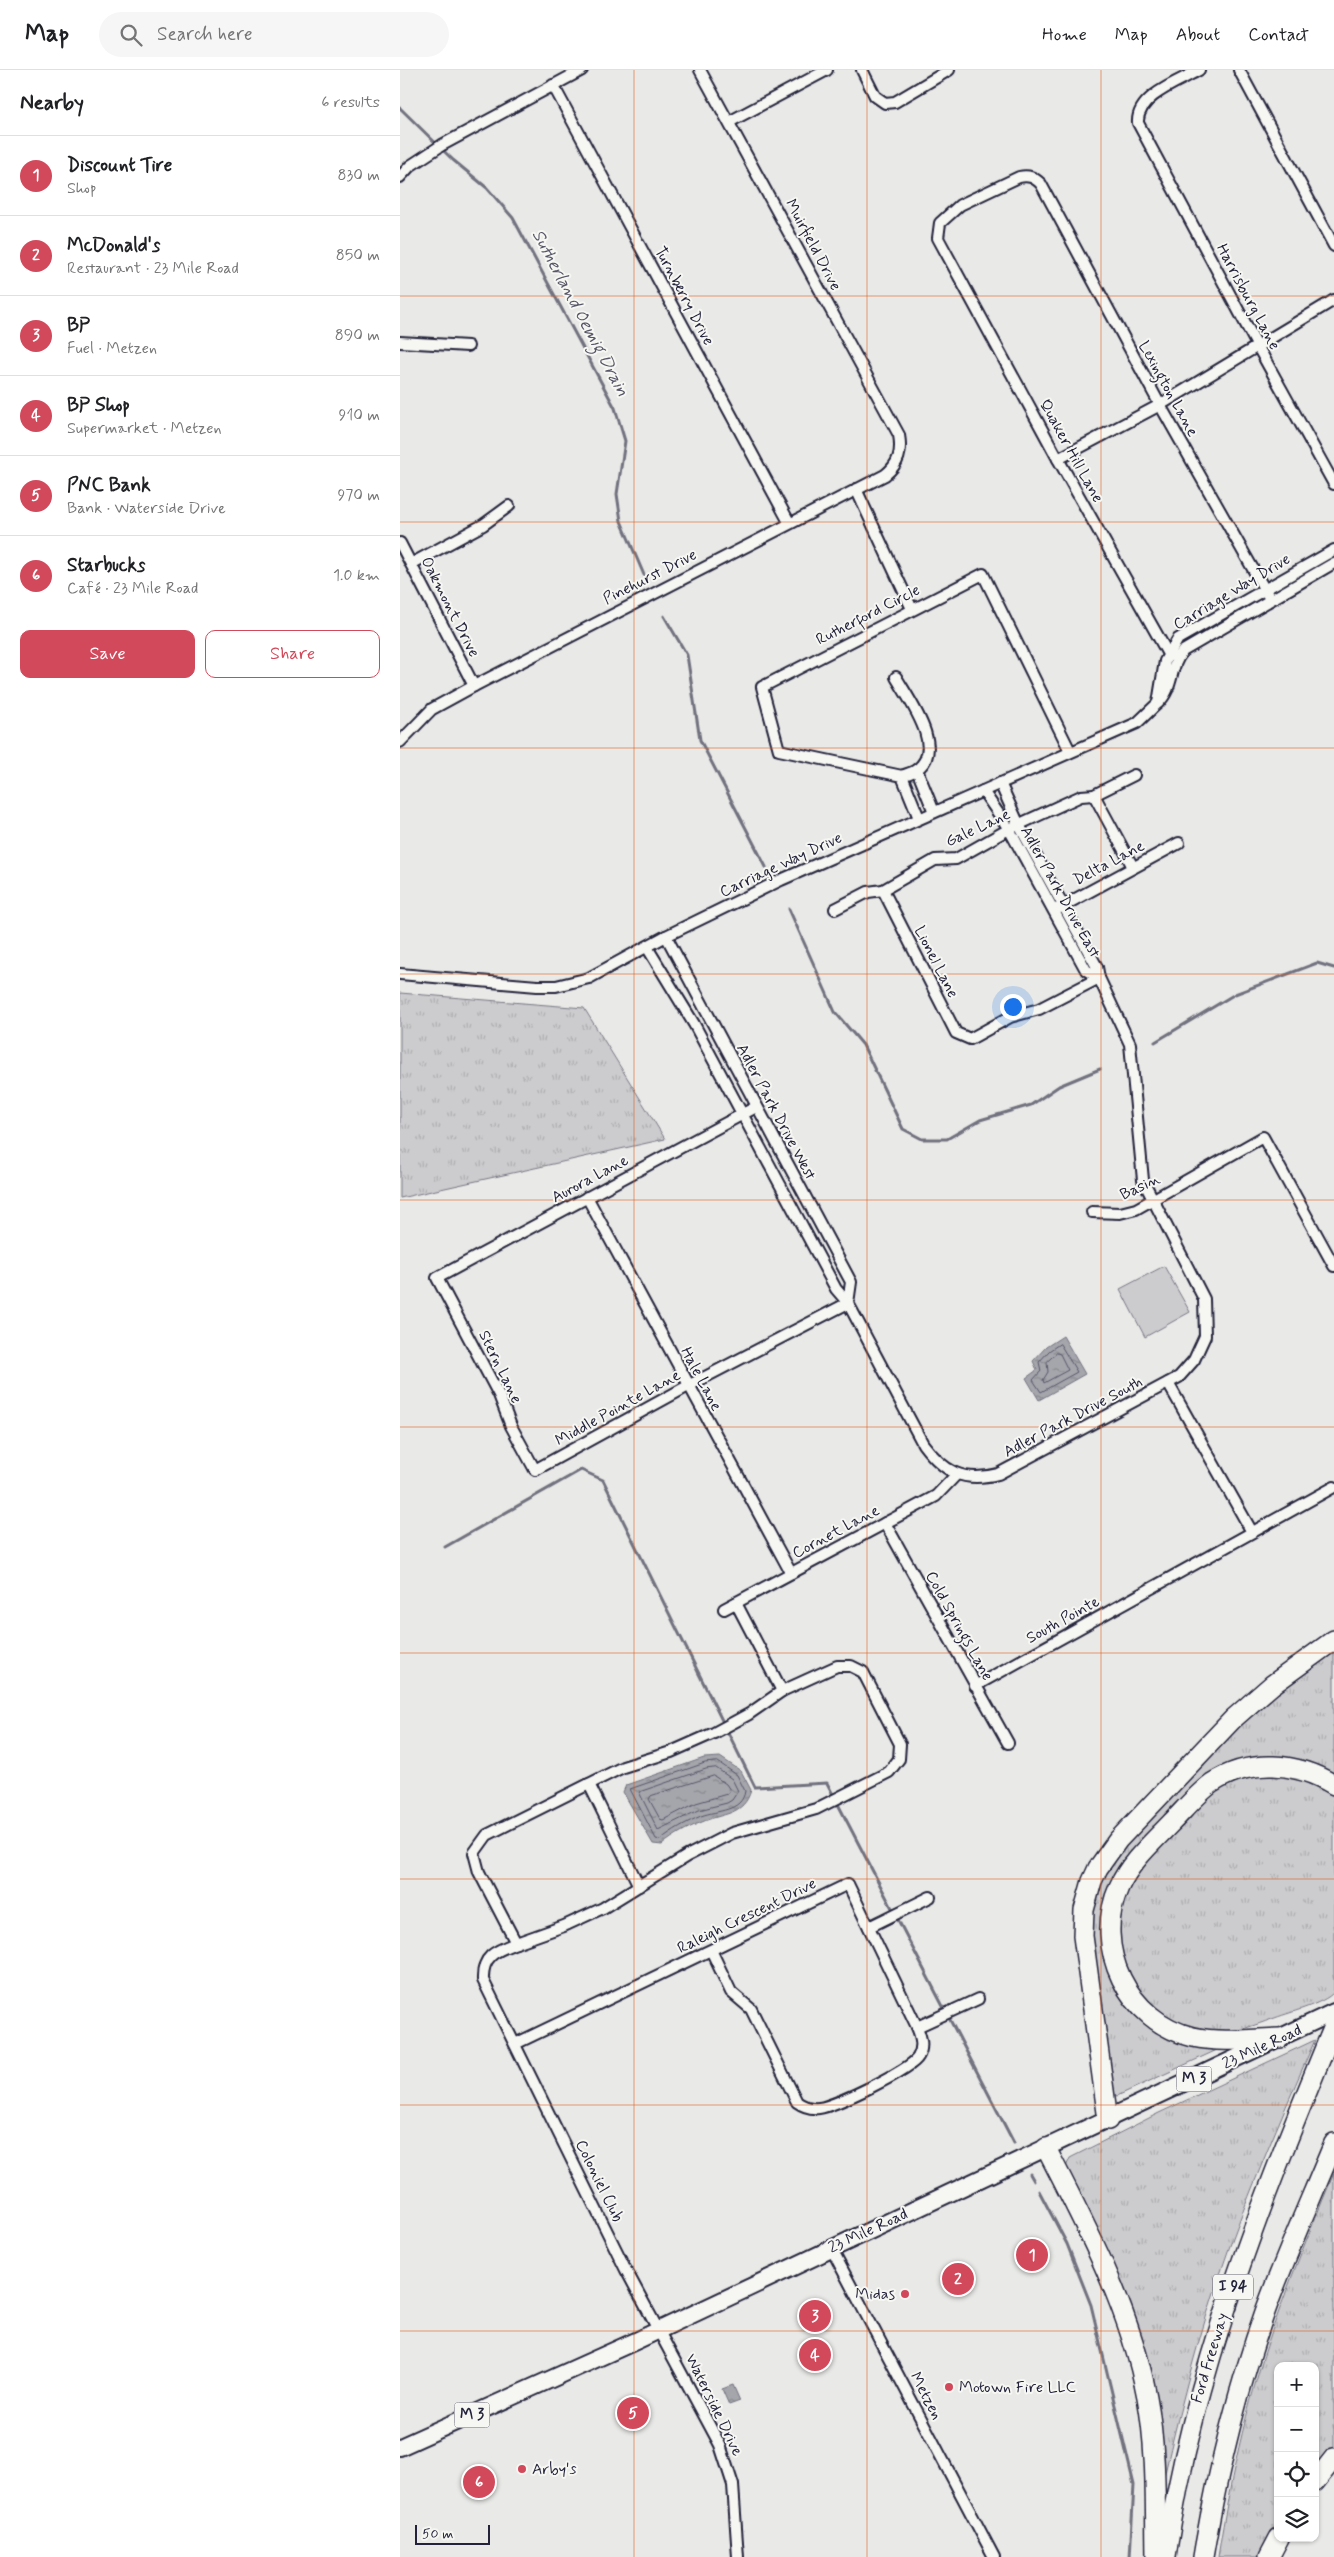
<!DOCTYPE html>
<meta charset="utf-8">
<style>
body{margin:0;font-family:Mynerve,sans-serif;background:#f6f6f6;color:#202124}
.controls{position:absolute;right:15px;bottom:15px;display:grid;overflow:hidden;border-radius:10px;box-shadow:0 1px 4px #0004}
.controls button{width:45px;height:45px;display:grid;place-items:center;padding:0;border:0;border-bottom:1px solid #e0e0e0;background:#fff;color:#202124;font:25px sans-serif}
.scale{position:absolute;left:15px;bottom:12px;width:75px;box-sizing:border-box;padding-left:5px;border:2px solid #22223b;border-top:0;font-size:14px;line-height:18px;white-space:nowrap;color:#22223b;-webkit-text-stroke:4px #f6f6f2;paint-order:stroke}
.you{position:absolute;left:612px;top:936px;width:18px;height:18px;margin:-12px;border:4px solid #fff;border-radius:50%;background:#1a73e8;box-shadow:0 0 0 8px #1a73e833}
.badge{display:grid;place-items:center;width:32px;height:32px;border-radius:50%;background:#d1495b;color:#fff;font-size:16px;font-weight:700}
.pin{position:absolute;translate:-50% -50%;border:2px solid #fff;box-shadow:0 1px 5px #0006}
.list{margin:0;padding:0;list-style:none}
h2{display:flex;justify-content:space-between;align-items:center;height:65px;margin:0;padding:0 20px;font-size:21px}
h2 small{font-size:16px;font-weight:400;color:#757577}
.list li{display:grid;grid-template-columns:32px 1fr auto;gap:15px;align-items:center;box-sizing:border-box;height:80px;padding:0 20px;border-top:1px solid #e0e0e0}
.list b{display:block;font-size:19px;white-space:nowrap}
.list p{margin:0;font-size:16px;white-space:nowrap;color:#757577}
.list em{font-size:16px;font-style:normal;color:#757577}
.actions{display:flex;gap:10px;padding:15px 20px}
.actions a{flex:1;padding:11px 0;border:1px solid #d1495b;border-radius:10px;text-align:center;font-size:18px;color:#d1495b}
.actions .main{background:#d1495b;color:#fff}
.icon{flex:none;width:28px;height:28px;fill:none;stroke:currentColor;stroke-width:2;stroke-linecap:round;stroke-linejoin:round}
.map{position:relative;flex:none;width:934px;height:2487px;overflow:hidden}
header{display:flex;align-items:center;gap:30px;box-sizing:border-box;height:70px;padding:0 25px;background:#fff;border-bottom:1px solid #e0e0e0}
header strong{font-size:24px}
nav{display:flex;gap:28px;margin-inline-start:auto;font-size:18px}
.search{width:350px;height:45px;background:#f6f6f6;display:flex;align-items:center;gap:12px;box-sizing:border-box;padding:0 18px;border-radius:28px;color:#757577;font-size:19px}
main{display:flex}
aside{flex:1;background:#fff}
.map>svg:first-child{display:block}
.grass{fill:url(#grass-tufts);stroke:#777784}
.pitch{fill:#ccccce;stroke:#777784}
.water{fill:url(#water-ripples);stroke:#71717f}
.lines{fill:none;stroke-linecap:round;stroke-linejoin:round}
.shore{stroke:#565668;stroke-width:1}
.stream{stroke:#71717f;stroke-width:3}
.street-casing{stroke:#22223b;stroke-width:14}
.primary-casing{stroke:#22223b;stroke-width:20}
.highway-casing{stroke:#22223b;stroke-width:22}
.street{stroke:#f6f6f2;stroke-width:10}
.primary{stroke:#f6f6f2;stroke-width:16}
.highway{stroke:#f6f6f2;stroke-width:19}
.grid{fill:none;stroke:#de560e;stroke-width:1;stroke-opacity:0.55}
.poi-dot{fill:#d1495b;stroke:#f6f6f2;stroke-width:2}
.labels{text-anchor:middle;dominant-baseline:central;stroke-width:4;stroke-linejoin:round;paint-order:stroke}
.shield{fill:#f6f6f2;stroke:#626272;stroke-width:1}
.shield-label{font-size:15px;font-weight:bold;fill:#22223b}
.street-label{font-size:16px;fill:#22223b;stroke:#f6f6f2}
.poi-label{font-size:16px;fill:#22223b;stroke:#f6f6f2;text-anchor:start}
.water-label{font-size:18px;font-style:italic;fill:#565668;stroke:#f6f6f2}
</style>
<header>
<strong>Map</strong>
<div class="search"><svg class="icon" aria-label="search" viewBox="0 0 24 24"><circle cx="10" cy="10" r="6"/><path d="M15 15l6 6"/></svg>Search here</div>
<nav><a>Home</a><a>Map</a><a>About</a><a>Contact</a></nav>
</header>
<main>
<aside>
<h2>Nearby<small>6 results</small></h2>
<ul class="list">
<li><span class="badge">1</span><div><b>Discount Tire</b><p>Shop</p></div><em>830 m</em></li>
<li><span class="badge">2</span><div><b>McDonald's</b><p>Restaurant · 23 Mile Road</p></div><em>850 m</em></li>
<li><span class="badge">3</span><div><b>BP</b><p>Fuel · Metzen</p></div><em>890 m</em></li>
<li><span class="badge">4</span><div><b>BP Shop</b><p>Supermarket · Metzen</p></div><em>910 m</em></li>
<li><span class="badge">5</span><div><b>PNC Bank</b><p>Bank · Waterside Drive</p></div><em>970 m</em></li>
<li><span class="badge">6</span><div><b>Starbucks</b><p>Café · 23 Mile Road</p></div><em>1.0 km</em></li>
</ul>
<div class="actions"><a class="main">Save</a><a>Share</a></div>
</aside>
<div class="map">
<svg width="934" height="2487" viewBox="0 0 934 2487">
<defs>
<pattern id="grass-tufts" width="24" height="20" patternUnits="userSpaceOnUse" patternTransform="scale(1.25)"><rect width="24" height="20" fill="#ccccce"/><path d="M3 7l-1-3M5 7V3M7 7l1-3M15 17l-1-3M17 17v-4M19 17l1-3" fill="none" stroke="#afafb2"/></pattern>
<pattern id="water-ripples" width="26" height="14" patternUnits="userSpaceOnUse" patternTransform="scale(1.25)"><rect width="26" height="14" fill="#a5a5ac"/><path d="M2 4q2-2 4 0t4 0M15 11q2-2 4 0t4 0" fill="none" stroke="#86868d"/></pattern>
</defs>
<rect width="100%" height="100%" fill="#e9e9e7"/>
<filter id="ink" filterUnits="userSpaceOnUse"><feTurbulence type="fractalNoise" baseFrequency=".02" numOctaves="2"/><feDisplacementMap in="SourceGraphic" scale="10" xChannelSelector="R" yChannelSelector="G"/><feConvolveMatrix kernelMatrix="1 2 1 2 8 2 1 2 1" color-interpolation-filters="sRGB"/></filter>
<g filter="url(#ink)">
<g class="grass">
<polygon points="0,923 184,938 265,1069 0,1128"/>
<polygon points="934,1578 934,1706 858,1689 729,1787 706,1889 791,1975 817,1980 717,2026 713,2024 689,1849 706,1797 837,1654"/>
<path d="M860 1703 889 1704 934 1725V1922C924 1934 887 1943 872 1949 855 1955 838 1962 820 1962 749 1961 707 1898 722 1831 729 1804 794 1735 818 1719 831 1711 846 1708 860 1703Z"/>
<path d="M915 1970C889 2029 863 2089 840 2149 807 2234 783 2323 763 2412L757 2357 665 2099 670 2088 759 2043Z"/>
<path d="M934 2103V2378L915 2401V2296H878V2458L862 2487H818C831 2403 850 2320 879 2241 896 2194 915 2149 934 2103Z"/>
</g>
<polygon class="pitch" points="764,1196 790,1242 745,1267 720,1219"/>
<g class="water">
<polygon points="663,1266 685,1304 639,1330 626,1308 637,1300 633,1291 646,1277"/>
<path d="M320 1687 341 1701 351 1720C344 1746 322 1743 302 1752 287 1758 274 1765 262 1775L253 1774 223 1722 226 1715 304 1688Z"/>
<polygon points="333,2315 340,2331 329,2335 322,2319"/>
</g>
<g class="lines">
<g class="shore">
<polygon points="660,1274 677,1302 641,1322 633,1310 641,1301 639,1292 649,1281"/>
<polygon points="657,1283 660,1284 668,1300 644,1313 643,1310 648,1302 647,1292"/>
<path d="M318 1692 337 1705 345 1721C342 1742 317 1740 301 1746 287 1752 272 1760 260 1770L256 1769 230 1719 305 1693Z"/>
<polygon points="316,1698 332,1709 338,1721 332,1730 327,1733 299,1740 258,1760 239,1722 306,1699"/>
<polygon points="314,1706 326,1714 330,1720 327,1724 296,1733 263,1750 260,1749 249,1729 251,1726"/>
</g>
<g class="stream">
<polyline points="0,38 53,90 87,118 113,148 215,338 225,371 217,424 221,451 244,505"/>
<polyline points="264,546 287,585 300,670 366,797"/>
<polyline points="389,839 435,942 463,975 503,1059 522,1069 547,1069 580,1050 631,1035 659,1016 700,999"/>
<polyline points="755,972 835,924 917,893 934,898"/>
<polyline points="45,1477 181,1400 203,1410 355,1717 427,1713 614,2073"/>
<polyline points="630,2104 634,2111"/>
<polyline points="639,2121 667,2174 691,2235 734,2415 730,2487"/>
</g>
<defs>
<g id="street">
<polyline points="462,0 475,26 485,33 495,32 549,0"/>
<path d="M799 0C780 11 736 26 738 53L858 277 934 414"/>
<polyline points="839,0 934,176"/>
<polyline points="153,15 389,452"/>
<polyline points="329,52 427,0"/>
<polyline points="0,107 10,96 42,75 182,0"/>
<polyline points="0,272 68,276"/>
<polyline points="658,389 760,335 934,230"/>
<polyline points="456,419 512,539"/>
<polyline points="0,473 74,616"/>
<path d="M934 480 778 569 765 591 758 633C775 616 768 599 783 581L934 493"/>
<polyline points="11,494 83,455 109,436"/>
<path d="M777 588 768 584 658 389 538 168 540 153 560 135 619 107C629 105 634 107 641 114L760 335 870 529"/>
<path d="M496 607C509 630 547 680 516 700 512 703 506 704 502 706L379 680 362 617 583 504 670 681"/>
<path d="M0 672 32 639 74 616 485 405C499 394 502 382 499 365L300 0"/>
<polyline points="517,700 534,742"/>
<polyline points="502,706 519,748"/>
<polyline points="583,721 609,759 686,900 699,908 697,897 619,755 600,713"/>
<polyline points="694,725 733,797"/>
<polyline points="659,838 779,773"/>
<polyline points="435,839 468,822 483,820 535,790 556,789 609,759 681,726 694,725 734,705"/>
<polyline points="247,877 294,954 436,1219 448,1233 451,1212 266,866"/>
<polyline points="0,904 137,916 156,916 189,908 266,866 381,810 737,653 758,633"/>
<path d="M356 1037 37 1208 99 1325 111 1356 135 1400 288 1316 448 1233 523 1374C544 1402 563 1413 598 1404L779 1307 794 1290 805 1266 804 1229 743 1110 730 974 699 908 639 939 610 947 570 969 556 963 483 820"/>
<polyline points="187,1127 391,1503"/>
<polyline points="692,1142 720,1143 736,1139 863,1067 934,1196"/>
<polyline points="768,1313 852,1462"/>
<polyline points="485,1453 608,1673"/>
<path d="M336 1533 382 1621 349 1644 314 1663 271 1682 223 1697 87 1765 74 1783 79 1802 116 1873C95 1881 82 1886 83 1910L226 2200 320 2375 333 2415 338 2487"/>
<polyline points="324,1539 536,1426 556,1405"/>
<polyline points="575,1616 934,1417"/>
<polyline points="189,1714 239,1816"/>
<polyline points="469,1857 530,1827"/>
<polyline points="116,1873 164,1856 203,1838 287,1786 332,1763 416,1739 489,1702 499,1689 500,1674 463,1602 451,1596 437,1596 382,1621"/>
<polyline points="517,1957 578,1929"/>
<path d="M115 1974 448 1814 517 1957C521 1967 524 1977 518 1987 511 2000 435 2036 419 2038 410 2039 404 2037 397 2032L351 1939 331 1922 311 1880"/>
<polyline points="431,2178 594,2487"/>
</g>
<polyline id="primary" points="0,2377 238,2270 934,1942"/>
<g id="highway">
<path d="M880 1968C851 1969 821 1973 793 1967 728 1952 692 1877 719 1817 730 1792 752 1773 771 1753 784 1740 797 1724 812 1713 850 1688 897 1692 934 1715"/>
<polyline points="708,2050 683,1866 684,1840 692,1811 698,1798 718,1770 833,1649 872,1615 934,1570"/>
<path d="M646 2078C687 2158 730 2238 747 2327 757 2380 755 2434 756 2487"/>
<polyline points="915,2412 934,2388"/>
<path d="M766 2487C792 2302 863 2128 934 1956"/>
<path d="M803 2487C817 2404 837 2321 865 2242 886 2184 911 2129 934 2073"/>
<polyline points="869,2487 879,2468"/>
</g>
</defs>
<use href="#street" class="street-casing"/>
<use href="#primary" class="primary-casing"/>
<use href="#highway" class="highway-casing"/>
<use href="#street" class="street"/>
<use href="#primary" class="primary"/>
<use href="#highway" class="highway"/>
</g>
</g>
<path class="grid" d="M234 0V2487M467 0V2487M701 0V2487M0 226H934M0 452H934M0 678H934M0 904H934M0 1130H934M0 1357H934M0 1583H934M0 1809H934M0 2035H934M0 2261H934"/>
<g class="poi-dot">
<circle cx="505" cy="2224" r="5"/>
<circle cx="549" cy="2317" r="5"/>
<circle cx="122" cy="2399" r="5"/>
</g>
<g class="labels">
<g class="shield">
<rect x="776.5" y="1996.5" width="35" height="25" rx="4"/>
<rect x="813" y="2204.5" width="40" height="25" rx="4"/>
<rect x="54.5" y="2332.5" width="35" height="25" rx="4"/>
</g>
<g class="shield-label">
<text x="794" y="2009">M 3</text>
<text x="833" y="2217">I 94</text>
<text x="72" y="2345">M 3</text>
</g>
<g class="street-label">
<text transform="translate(413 175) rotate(62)">Muirfield Drive</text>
<text transform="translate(284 226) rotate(62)">Turnberry Drive</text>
<text transform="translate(848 227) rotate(62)">Harrisburg Lane</text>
<text transform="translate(768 319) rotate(61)">Lexington Lane</text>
<text transform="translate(671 381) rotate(61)">Quaker Hill Lane</text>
<text transform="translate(250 507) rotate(-27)">Pinehurst Drive</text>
<text transform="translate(832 522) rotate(-31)">Carriage Way Drive</text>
<text transform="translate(50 537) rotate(63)">Oakmont Drive</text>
<text transform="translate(468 545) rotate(-27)">Rutherford Circle</text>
<text transform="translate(578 758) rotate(-25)">Gale Lane</text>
<text transform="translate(709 793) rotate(-28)">Delta Lane</text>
<text transform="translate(381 795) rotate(-25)">Carriage Way Drive</text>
<text transform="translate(660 822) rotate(61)">Adler Park Drive East</text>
<text transform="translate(536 892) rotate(63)">Lionel Lane</text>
<text transform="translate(376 1042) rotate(62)">Adler Park Drive West</text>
<text transform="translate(190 1109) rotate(-28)">Aurora Lane</text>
<text transform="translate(740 1117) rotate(-25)">Basin</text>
<text transform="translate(100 1297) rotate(64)">Stern Lane</text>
<text transform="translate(301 1309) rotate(62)">Hale Lane</text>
<text transform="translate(218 1338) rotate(-29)">Middle Pointe Lane</text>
<text transform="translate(673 1347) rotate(-28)">Adler Park Drive South</text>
<text transform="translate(436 1462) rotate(-28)">Cornet Lane</text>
<text transform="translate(663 1550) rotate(-29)">South Pointe</text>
<text transform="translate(559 1556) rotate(61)">Cold Springs Lane</text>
<text transform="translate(347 1846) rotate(-26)">Raleigh Crescent Drive</text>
<text transform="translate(862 1977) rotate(-25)">23 Mile Road</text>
<text transform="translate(199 2111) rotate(64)">Coloniel Club</text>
<text transform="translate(468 2161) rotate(-25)">23 Mile Road</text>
<text transform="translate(810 2288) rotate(-73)">Ford Freeway</text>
<text transform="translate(526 2326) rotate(62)">Metzen</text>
<text transform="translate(314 2335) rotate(64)">Waterside Drive</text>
</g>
<g class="poi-label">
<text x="495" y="2224" text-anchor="end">Midas</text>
<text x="559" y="2317">Motown Fire LLC</text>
<text x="132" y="2399">Arby's</text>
</g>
<g class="water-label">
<text transform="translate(180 243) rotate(62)">Sutherland Oemig Drain</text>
</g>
</g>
</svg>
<div class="controls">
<button>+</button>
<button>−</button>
<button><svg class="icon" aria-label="locate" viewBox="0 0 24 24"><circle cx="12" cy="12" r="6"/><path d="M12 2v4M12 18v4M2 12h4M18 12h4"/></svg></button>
<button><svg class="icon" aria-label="layers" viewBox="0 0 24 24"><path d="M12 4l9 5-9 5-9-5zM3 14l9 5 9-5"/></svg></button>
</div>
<div class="scale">50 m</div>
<div class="you"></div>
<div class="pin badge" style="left:632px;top:2185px">1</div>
<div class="pin badge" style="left:558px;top:2209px">2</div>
<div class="pin badge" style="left:415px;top:2246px">3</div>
<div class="pin badge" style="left:415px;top:2285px">4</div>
<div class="pin badge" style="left:233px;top:2343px">5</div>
<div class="pin badge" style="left:79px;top:2412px">6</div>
</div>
</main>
